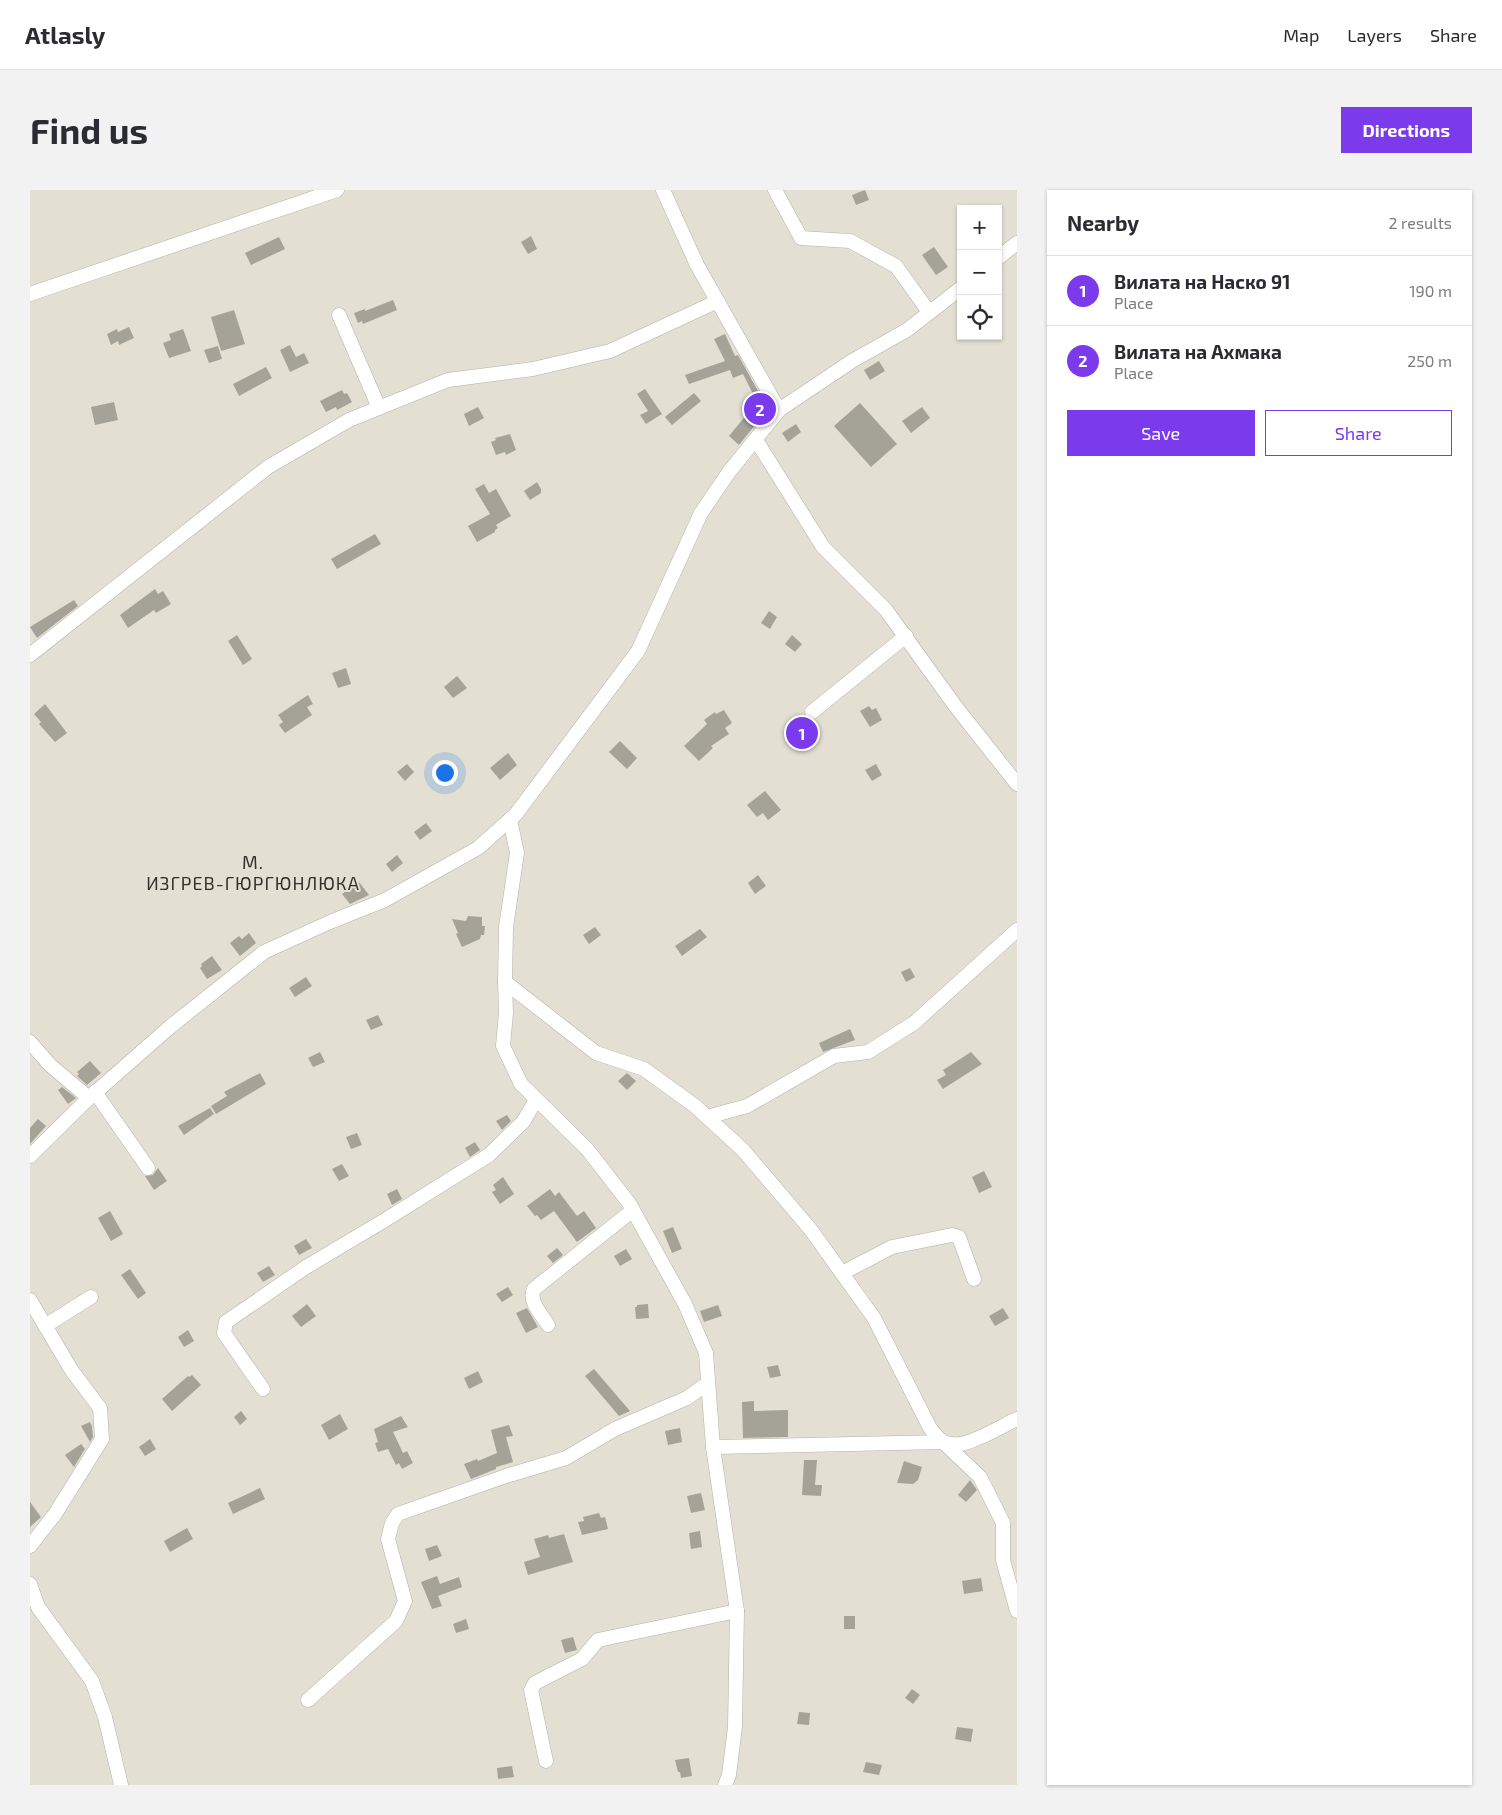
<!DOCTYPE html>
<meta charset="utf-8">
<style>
body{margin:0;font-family:"Exo 2",sans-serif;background:#f2f2f3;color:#2b2b33}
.controls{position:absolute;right:15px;top:15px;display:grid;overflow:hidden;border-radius:0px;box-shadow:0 1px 4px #0004}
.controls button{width:45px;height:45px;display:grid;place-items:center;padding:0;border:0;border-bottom:1px solid #e1e1e2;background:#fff;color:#2b2b33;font:25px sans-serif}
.you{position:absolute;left:414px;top:582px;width:18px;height:18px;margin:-12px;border:4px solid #fff;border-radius:50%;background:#1a73e8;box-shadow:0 0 0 8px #1a73e833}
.badge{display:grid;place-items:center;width:32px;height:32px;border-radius:50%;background:#7c3aed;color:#fff;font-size:16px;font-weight:700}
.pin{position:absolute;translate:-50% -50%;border:2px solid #fff;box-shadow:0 1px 5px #0006}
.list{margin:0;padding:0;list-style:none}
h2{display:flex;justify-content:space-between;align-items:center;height:65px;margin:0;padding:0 20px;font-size:21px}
h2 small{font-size:16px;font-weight:400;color:#7c7c81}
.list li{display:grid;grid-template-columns:32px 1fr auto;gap:15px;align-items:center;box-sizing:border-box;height:70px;padding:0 20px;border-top:1px solid #e1e1e2}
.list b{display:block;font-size:19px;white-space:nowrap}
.list p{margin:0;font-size:16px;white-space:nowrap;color:#7c7c81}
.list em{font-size:16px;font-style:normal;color:#7c7c81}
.actions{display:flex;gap:10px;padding:15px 20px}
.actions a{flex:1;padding:11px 0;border:1px solid #7c3aed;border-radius:0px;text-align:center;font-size:18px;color:#7c3aed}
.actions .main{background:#7c3aed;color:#fff}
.icon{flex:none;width:28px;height:28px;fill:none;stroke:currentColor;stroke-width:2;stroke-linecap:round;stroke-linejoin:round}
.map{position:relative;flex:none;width:987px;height:1595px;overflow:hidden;border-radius:0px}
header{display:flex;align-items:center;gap:30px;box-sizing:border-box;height:70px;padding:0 25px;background:#fff;border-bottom:1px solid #e1e1e2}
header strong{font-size:24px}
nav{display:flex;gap:28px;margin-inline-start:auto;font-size:18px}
.intro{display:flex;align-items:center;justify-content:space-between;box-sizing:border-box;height:120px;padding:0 30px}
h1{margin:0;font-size:35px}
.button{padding:12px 22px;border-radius:0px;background:#7c3aed;color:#fff;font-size:18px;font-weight:700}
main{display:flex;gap:30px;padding:0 30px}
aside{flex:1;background:#fff;border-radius:0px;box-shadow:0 1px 4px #0004}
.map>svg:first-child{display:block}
.building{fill:#a5a397}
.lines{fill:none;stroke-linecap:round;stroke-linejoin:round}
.minor-casing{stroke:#b3b1a5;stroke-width:15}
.minor{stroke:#fff;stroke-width:14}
.labels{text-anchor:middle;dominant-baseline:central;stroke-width:4;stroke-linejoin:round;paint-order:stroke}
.quarter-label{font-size:18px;letter-spacing:1px;fill:#31302b;stroke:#e3e0d3}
</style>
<header>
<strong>Atlasly</strong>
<nav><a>Map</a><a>Layers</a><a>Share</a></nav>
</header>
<div class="intro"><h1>Find us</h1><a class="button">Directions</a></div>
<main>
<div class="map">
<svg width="987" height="1595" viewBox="0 0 987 1595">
<rect width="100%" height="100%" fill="#e3e0d3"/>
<g class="building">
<polygon points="835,0 839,10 826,15 822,5"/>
<polygon points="501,46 507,59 498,64 491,52"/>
<polygon points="249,47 255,59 221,75 215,63"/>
<polygon points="904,57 918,77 906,85 892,65"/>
<polygon points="363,110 367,120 333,134 332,131 328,133 324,123 335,119 335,121"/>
<polygon points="204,120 215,154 191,161 181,127"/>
<polygon points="99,137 104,148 89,155 88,151 81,155 77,144 87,139 88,142"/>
<polygon points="153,139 161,161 139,168 133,153 141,150 139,144"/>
<polygon points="695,144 705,166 708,165 738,219 709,255 699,246 726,213 722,202 713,184 703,188 700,180 659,194 655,185 695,171 684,149"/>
<polygon points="260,155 266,167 274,163 279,173 260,182 250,160"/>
<polygon points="188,156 192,169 179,173 174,160"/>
<polygon points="849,171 855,181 840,190 834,180"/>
<polygon points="236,177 242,188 209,206 203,194"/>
<polygon points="615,199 632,224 616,234 610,225 618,221 607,204"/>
<polygon points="312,200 314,204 317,203 322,212 307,220 306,217 296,222 290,211"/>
<polygon points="664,203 671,211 642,235 635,227"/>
<polygon points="84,212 88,230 65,235 61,217"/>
<polygon points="830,213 867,254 841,277 804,236"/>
<polygon points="448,217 454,228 439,236 434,224"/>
<polygon points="892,217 900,228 881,243 872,231"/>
<polygon points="766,234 771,242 758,252 752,243"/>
<polygon points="480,244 486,260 476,265 475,262 466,265 461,252 466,250 465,248"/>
<polygon points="507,292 511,299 511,303 500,310 494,301"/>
<polygon points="454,294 459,303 466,299 481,326 466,335 468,338 465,340 465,342 447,352 438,336 460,324 445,299"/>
<polygon points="345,344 351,354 307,379 301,369"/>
<polygon points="125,399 128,404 133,401 141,414 126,423 124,420 98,438 90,425"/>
<polygon points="44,410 48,416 7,448 0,437"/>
<polygon points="739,421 747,427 740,439 731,433"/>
<polygon points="207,445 222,469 213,475 198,451"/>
<polygon points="762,445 772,454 765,462 755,454"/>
<polygon points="316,478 321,494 308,498 302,483"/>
<polygon points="427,486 437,498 423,508 414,497"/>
<polygon points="278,505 283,514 277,517 282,525 255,543 249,535 253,532 248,525"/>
<polygon points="15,514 37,543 25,552 9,534 11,532 4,524"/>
<polygon points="839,516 842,520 846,518 852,530 840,537 830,521"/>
<polygon points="694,520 702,533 695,538 699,544 681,556 683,558 669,571 654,556 677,534 674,530 685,522 686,524"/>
<polygon points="775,528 785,546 768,557 758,541"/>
<polygon points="590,551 607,568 597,579 579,562"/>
<polygon points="478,563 487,575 470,590 460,578"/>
<polygon points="377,574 384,582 375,591 367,582"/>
<polygon points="846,574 852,585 842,591 835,580"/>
<polygon points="735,601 751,620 738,630 733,623 727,627 717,615"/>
<polygon points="396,633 402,641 390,650 384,642"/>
<polygon points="367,665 373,673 362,682 356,674"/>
<polygon points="728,685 736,696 725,704 718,693"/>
<polygon points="329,692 339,705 320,714 312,704"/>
<polygon points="438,726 452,727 452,736 455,736 454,745 451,745 450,749 432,757 426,744 428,743 422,729 436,731"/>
<polygon points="565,737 571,745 559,754 553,745"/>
<polygon points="670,739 677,747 652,766 645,756"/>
<polygon points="219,743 226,753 210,766 200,753 209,746 212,749"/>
<polygon points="182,766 192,780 177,789 170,778 172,776 171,774"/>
<polygon points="880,778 885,787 876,792 871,782"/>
<polygon points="276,787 282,796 265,807 259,798"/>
<polygon points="348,825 353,835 341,840 336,830"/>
<polygon points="820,839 825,850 793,862 789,853"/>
<polygon points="290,862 295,872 283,877 278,868"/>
<polygon points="941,862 952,874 913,899 907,890 916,885 913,880"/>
<polygon points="60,871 71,883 57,895 47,886 49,884 47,882"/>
<polygon points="230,883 236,894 186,924 181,916 197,906 194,902"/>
<polygon points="597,883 606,891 597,900 588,891"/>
<polygon points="32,897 46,908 38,914 28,900"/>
<polygon points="180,918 184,924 154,945 148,936"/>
<polygon points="477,925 481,931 472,940 466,931"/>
<polygon points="8,929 16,936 0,954 0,938"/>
<polygon points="327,943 332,955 321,959 316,947"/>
<polygon points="445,952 450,960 440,967 435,958"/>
<polygon points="312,974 319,986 309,991 302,979"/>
<polygon points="128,978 137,991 124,1000 115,986 123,985"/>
<polygon points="954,981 962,997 949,1003 942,987"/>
<polygon points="473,987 484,1004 470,1014 462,1002 466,1000 463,995"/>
<polygon points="367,999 372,1009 362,1015 357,1004"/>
<polygon points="520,999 525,1006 529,1002 547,1026 554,1021 566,1038 547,1052 524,1021 511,1030 507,1025 505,1026 497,1016"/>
<polygon points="80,1021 93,1044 81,1051 68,1028"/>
<polygon points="643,1037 652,1059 642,1063 633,1041"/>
<polygon points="276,1049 282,1058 269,1065 264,1056"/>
<polygon points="527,1058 533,1065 523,1073 517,1066"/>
<polygon points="596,1059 602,1069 590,1076 584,1066"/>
<polygon points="239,1076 245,1085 233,1092 227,1083"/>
<polygon points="100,1079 116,1103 108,1109 91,1085"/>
<polygon points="478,1097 483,1105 472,1112 466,1104"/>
<polygon points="277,1114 286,1126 271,1137 262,1126"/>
<polygon points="618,1114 619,1128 606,1129 605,1117 607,1117 607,1115"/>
<polygon points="688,1115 692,1126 674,1132 670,1121"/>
<polygon points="497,1118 508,1137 496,1143 486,1123"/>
<polygon points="973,1118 979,1128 965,1136 959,1126"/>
<polygon points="158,1140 164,1151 154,1157 148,1147"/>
<polygon points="748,1175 751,1186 740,1188 737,1177"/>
<polygon points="564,1179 600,1221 589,1226 555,1186"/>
<polygon points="448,1181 453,1192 439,1199 434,1188"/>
<polygon points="162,1185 171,1195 142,1221 132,1209 158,1186 159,1187"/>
<polygon points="724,1211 724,1221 758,1220 758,1247 713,1248 712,1212"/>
<polygon points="211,1221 217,1229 210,1235 204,1227"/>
<polygon points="310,1224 318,1239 299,1250 291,1235"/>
<polygon points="371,1226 378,1237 363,1242 373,1263 377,1261 383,1273 372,1279 369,1273 366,1275 358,1259 348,1262 345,1253 348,1252 344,1239"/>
<polygon points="60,1232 62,1236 63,1247 60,1252 51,1236"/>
<polygon points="479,1235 483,1246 476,1247 483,1272 466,1277 466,1279 441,1289 434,1274 447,1269 448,1271 467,1263 461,1240"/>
<polygon points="650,1238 652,1252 638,1255 635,1241"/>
<polygon points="120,1249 126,1259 115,1266 109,1257"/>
<polygon points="51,1254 55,1259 44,1277 35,1265"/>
<polygon points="774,1270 787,1270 785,1295 792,1295 791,1306 772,1305"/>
<polygon points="874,1271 892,1277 888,1290 883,1294 867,1293"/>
<polygon points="940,1290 947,1300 936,1312 928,1305"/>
<polygon points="230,1298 235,1309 203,1324 198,1313"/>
<polygon points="671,1303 675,1320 661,1323 657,1306"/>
<polygon points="0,1312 11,1327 0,1337"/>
<polygon points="569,1323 571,1328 575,1327 578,1339 552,1345 548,1332 554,1331 553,1327"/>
<polygon points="157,1338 163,1349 140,1362 134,1351"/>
<polygon points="670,1341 672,1357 661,1359 659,1343"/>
<polygon points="534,1344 543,1372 498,1385 494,1372 510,1367 504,1349 518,1345 519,1348"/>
<polygon points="407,1355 412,1366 399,1371 395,1359"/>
<polygon points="407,1386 410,1394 429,1387 432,1397 408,1406 412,1416 402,1419 391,1392"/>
<polygon points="951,1388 953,1401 934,1404 932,1391"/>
<rect x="814" y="1426" width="11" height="13"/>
<polygon points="436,1429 439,1439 426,1443 423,1434"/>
<polygon points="543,1447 547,1460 535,1463 531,1450"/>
<polygon points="882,1499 890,1505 883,1514 875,1508"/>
<polygon points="769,1522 780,1523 779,1535 767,1534"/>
<polygon points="927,1537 943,1539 941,1552 925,1549"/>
<polygon points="659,1568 662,1586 651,1588 650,1582 648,1582 645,1570"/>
<polygon points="836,1572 852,1575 849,1585 833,1582"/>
<polygon points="482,1576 484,1587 468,1589 467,1578"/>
</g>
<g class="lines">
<defs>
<g id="minor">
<polyline points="633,0 667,75 749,220 822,171 877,140 931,98"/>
<polyline points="745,0 771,48 820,51 866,76 899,122"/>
<polyline points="968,68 987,53"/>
<polyline points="0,104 307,0"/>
<polyline points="309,125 349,218"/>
<polyline points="726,250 793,357 856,420 926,517 987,594"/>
<polyline points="0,465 238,277 319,230 418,190 503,179 580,161 688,111"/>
<polyline points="782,522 876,446"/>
<path d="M480 630 487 663 476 737 475 792 566 863 614 879 665 916 713 960 781 1040 844 1128 900 1238C904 1243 909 1250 914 1252 932 1262 969 1237 987 1229"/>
<polyline points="475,792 476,823 473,856 491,894 557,959 599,1013 655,1114 676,1163 683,1257 707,1421 705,1537 699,1585 695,1595"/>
<polyline points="0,852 20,875 59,908"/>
<polyline points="65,902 118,978"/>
<polyline points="677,927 717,916 804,866 838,862 884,833 987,740"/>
<polyline points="0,966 59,908 141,836 234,762 300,732 355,710 448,658 486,624 608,461 671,323 699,282 749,220"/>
<polyline points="812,1083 862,1057 922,1045 929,1047 944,1089"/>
<polyline points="0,1110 42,1181 70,1218 72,1249 25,1324 0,1356"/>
<path d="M518 1135C512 1125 498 1111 504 1099L603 1020"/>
<polyline points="15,1136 61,1107"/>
<polyline points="233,1199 194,1143 196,1132 276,1077 355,1030 459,965 493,932 506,910"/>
<polyline points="683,1257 913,1252 950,1287 973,1333 973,1370 987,1421"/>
<polyline points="0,1394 8,1417 62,1491 75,1527 91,1595"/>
<polyline points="278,1510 366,1431 375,1411 358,1349 362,1333 368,1324 476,1286 536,1268 585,1239 657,1208 678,1193"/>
<polyline points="516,1571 501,1500 505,1493 552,1469 568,1450 707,1421"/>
</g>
</defs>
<use href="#minor" class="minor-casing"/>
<use href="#minor" class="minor"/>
</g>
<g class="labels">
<g class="quarter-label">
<text x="223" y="672">М.<tspan x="223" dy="21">ИЗГРЕВ-ГЮРГЮНЛЮКА</tspan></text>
</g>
</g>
</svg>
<div class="controls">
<button>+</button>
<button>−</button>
<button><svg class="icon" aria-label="locate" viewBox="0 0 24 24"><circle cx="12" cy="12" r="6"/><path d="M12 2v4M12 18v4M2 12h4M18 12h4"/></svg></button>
</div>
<div class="you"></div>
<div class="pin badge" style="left:772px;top:543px">1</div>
<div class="pin badge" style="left:730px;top:219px">2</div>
</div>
<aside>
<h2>Nearby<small>2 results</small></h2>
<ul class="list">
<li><span class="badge">1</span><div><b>Вилата на Наско 91</b><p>Place</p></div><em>190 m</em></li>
<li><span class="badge">2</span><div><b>Вилата на Ахмака</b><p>Place</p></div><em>250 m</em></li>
</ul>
<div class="actions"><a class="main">Save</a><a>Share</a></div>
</aside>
</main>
